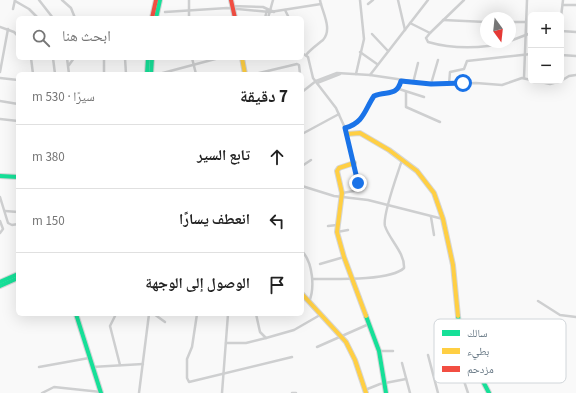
<!DOCTYPE html>
<html lang="ar">
<meta charset="utf-8">
<style>
body{margin:0;font-family:"Source Sans 3","Noto Naskh Arabic",sans-serif;background:#f2f2f2;color:#222;direction:rtl}
.controls{position:absolute;right:12px;top:12px;display:grid;overflow:hidden;border-radius:6px;box-shadow:0 4px 16px #0002}
.controls button{width:36px;height:36px;display:grid;place-items:center;padding:0;border:0;border-bottom:1px solid #e0e0e0;background:#fff;color:#222;font:20px sans-serif}
.compass{position:absolute;left:480px;top:12px;width:36px;height:36px;border-radius:50%;background:#fff;box-shadow:0 4px 16px #0002;rotate:165deg}
.stop{position:absolute;width:12px;height:12px;margin:-9px;border:3px solid #1a73e8;border-radius:50%;background:#fff}
.stop.end{background:#1a73e8;border-color:#fff;box-shadow:0 1px 4px #0008}
.list{margin:0;padding:0;list-style:none}
h2{display:flex;justify-content:space-between;align-items:center;height:52px;margin:0;padding:0 16px;font-size:17px}
h2 small{font-size:13px;font-weight:400;color:#767676}
.list li{display:grid;grid-template-columns:26px 1fr auto;gap:12px;align-items:center;box-sizing:border-box;height:64px;padding:0 16px;border-top:1px solid #e0e0e0}
.list b{display:block;font-size:15px;white-space:nowrap}
.list em{font-size:13px;font-style:normal;color:#767676}
.icon{flex:none;width:22px;height:22px;fill:none;stroke:currentColor;stroke-width:2;stroke-linecap:round;stroke-linejoin:round}
.map{position:relative;flex:none;width:576px;height:393px;overflow:hidden;direction:ltr}
.search{position:absolute;background:#fff;box-shadow:0 4px 16px #0002;left:16px;top:16px;width:288px;height:44px;display:flex;align-items:center;gap:10px;box-sizing:border-box;padding:0 14px;border-radius:6px;color:#767676;font-size:15px}
.panel{position:absolute;background:#fff;box-shadow:0 4px 16px #0002;left:16px;top:72px;width:288px;height:244px;border-radius:6px;direction:rtl}
.map>svg:first-child{display:block}
.lines{fill:none;stroke-linecap:round;stroke-linejoin:round}
.fast-casing{stroke:#d5d6d7;stroke-width:6}
.slow-casing{stroke:#d5d6d7;stroke-width:6}
.jam-casing{stroke:#d5d6d7;stroke-width:6}
.street{stroke:#cecfd0;stroke-width:2.5}
.fast{stroke:#16e098;stroke-width:4}
.slow{stroke:#ffcf43;stroke-width:4}
.jam{stroke:#f24e42;stroke-width:4}
.route{stroke:#1a73e8;stroke-width:5}
.key{fill:#fff;stroke:#d1d6da;stroke-width:1}
.key-label{font-size:11px;fill:#657683}
</style>
<div class="map">
<svg width="576" height="393" viewBox="0 0 576 393">
<rect width="100%" height="100%" fill="#f9f9f9"/>
<g class="lines">
<defs>
<g id="fast">
<polyline points="156,18 160,0"/>
<polyline points="147,74 148,58"/>
<polyline points="151,74 152,58"/>
<polyline points="0,176 18,177"/>
<polyline points="0,282 18,274"/>
<polyline points="0,286 18,278"/>
<polyline points="76,314 101,393"/>
<polyline points="366,316 379,351 386,393"/>
<polyline points="458,316 461,339 489,393"/>
</g>
<g id="slow">
<polyline points="242,58 245,74"/>
<polyline points="347,134 360,133 389,150 417,171 434,193 443,219 453,265 458,316"/>
<polyline points="354,163 339,168 337,171 342,193 337,232 344,257 366,316"/>
<polyline points="302,294 346,342 355,360 366,393"/>
</g>
<g id="jam">
<polyline points="231,0 235,18"/>
<polyline points="152,18 156,0"/>
</g>
</defs>
<use href="#fast" class="fast-casing"/>
<use href="#slow" class="slow-casing"/>
<use href="#jam" class="jam-casing"/>
<g class="street">
<polyline points="39,0 53,18"/>
<polyline points="62,0 71,8 75,18"/>
<polyline points="398,0 405,30"/>
<path d="M464 0 430 33 426 38 428 42C452 49 483 49 507 42"/>
<polyline points="15,1 29,9 38,18"/>
<polyline points="368,4 373,0"/>
<polyline points="563,5 576,5"/>
<polyline points="231,6 263,7 274,12"/>
<polyline points="13,9 15,0"/>
<polyline points="285,10 289,18"/>
<polyline points="165,12 227,8 270,12 321,4"/>
<polyline points="561,17 563,0"/>
<polyline points="189,18 189,0"/>
<polyline points="265,18 267,10"/>
<polyline points="268,18 273,0"/>
<polyline points="443,20 486,22"/>
<polyline points="510,22 525,22"/>
<polyline points="410,23 430,33"/>
<polyline points="0,27 14,32 18,36"/>
<polyline points="561,29 561,31 576,32"/>
<polyline points="372,34 388,51"/>
<polyline points="510,41 531,33"/>
<polyline points="360,52 377,64"/>
<polyline points="302,53 308,57 313,78 336,108 345,128 358,183 354,191 342,193"/>
<path d="M306 55C311 49 317 45 323 40 333 29 322 12 320 0"/>
<polyline points="561,55 576,56"/>
<polyline points="31,58 33,74"/>
<polyline points="53,58 55,74"/>
<polyline points="67,58 69,74"/>
<polyline points="104,58 104,74"/>
<polyline points="125,58 126,74"/>
<polyline points="157,58 164,58"/>
<polyline points="192,58 196,74"/>
<polyline points="69,65 74,58"/>
<polyline points="0,72 8,29"/>
<polyline points="159,74 219,58"/>
<polyline points="255,74 297,64 299,65 300,74"/>
<polyline points="356,74 364,39 360,0"/>
<polyline points="370,75 428,0"/>
<polyline points="0,78 18,80"/>
<polyline points="524,78 527,0"/>
<polyline points="536,81 550,84 561,81"/>
<polyline points="561,81 569,76 576,75"/>
<polyline points="317,83 340,74"/>
<polyline points="413,83 418,63"/>
<polyline points="431,84 438,60"/>
<polyline points="449,84 450,72 464,69 467,61 531,54"/>
<polyline points="302,88 302,109"/>
<polyline points="399,89 424,97"/>
<polyline points="302,92 316,81 337,73 370,75 431,84 476,83 502,85 522,78 531,80"/>
<polyline points="406,92 406,107 440,122"/>
<polyline points="0,101 18,104"/>
<polyline points="0,119 18,121"/>
<path d="M345 128C364 123 365 110 374 96L396 91 401 81"/>
<polyline points="302,134 339,114"/>
<polyline points="302,166 311,160"/>
<polyline points="302,186 334,196 368,200 443,219"/>
<polyline points="0,197 8,223 12,225 18,224"/>
<polyline points="5,211 18,212"/>
<polyline points="431,217 434,235"/>
<polyline points="0,221 3,229 0,233"/>
<polyline points="328,226 337,225"/>
<polyline points="337,232 348,230"/>
<path d="M302 251C313 263 315 288 309 302"/>
<polyline points="320,264 344,257"/>
<path d="M313 279C332 279 391 281 404 268 405 253 389 239 385 226 382 215 398 173 402 160"/>
<polyline points="538,301 560,315 576,317"/>
<polyline points="116,314 110,326 120,365"/>
<polyline points="154,314 165,322"/>
<polyline points="197,314 192,347 187,359 187,378 189,382 292,357"/>
<polyline points="256,314 260,332 266,338 294,330 320,315"/>
<polyline points="226,343 246,343 266,338"/>
<polyline points="317,347 369,324"/>
<polyline points="379,351 393,351"/>
<polyline points="428,355 438,393"/>
<polyline points="402,363 410,393"/>
<polyline points="39,367 89,358"/>
<polyline points="92,367 143,364"/>
<polyline points="461,372 468,393"/>
<polyline points="365,390 380,384 406,379"/>
<polyline points="42,393 54,387 101,392"/>
<polyline points="139,393 149,314"/>
<polyline points="222,393 228,314"/>
<polyline points="292,393 296,393"/>
</g>
<use href="#fast" class="fast"/>
<use href="#slow" class="slow"/>
<use href="#jam" class="jam"/>
</g>
<g class="lines">
<path class="route" d="M358 183 345 128C364 123 365 109 374 96 386 90 396 98 401 81L431 84 463 83"/>
</g>
<rect x="434" y="319" width="132" height="64" rx="6" class="key"/>
<rect x="442" y="330" width="18" height="6" fill="#16e098"/>
<rect x="442" y="348" width="18" height="6" fill="#ffcf43"/>
<rect x="442" y="366" width="18" height="6" fill="#f24e42"/>
<g class="key-label">
<text x="467" y="337">سالك</text>
<text x="467" y="355">بطيء</text>
<text x="467" y="373">مزدحم</text>
</g>
</svg>
<div class="controls">
<button>+</button>
<button>−</button>
</div>
<svg class="compass" viewBox="-18 -18 36 36"><path d="M0-13l5 13h-10z" fill="#e53935"/><path d="M0 13l5-13h-10z" fill="#767676"/></svg>
<div class="stop" style="left:463px;top:83px"></div>
<div class="stop end" style="left:358px;top:183px"></div>
<div class="search"><svg class="icon" aria-label="search" viewBox="0 0 24 24"><circle cx="10" cy="10" r="6"/><path d="M15 15l6 6"/></svg>ابحث هنا</div>
<section class="panel">
<h2>7 دقيقة<small>سيرًا · 530 m</small></h2>
<ul class="list">
<li><svg class="icon" aria-label="ahead" viewBox="0 0 24 24"><path d="M12 20V5M6 11l6-6 6 6"/></svg><div><b>تابع السير</b></div><em>380 m</em></li>
<li><svg class="icon" aria-label="left" viewBox="0 0 24 24"><path d="M17 20v-9H6M10 6l-5 5 5 5"/></svg><div><b>انعطف يسارًا</b></div><em>150 m</em></li>
<li><svg class="icon" aria-label="arrive" viewBox="0 0 24 24"><path d="M6 21V4h12l-3 4 3 4H6"/></svg><div><b>الوصول إلى الوجهة</b></div></li>
</ul>
</section>
</div>
